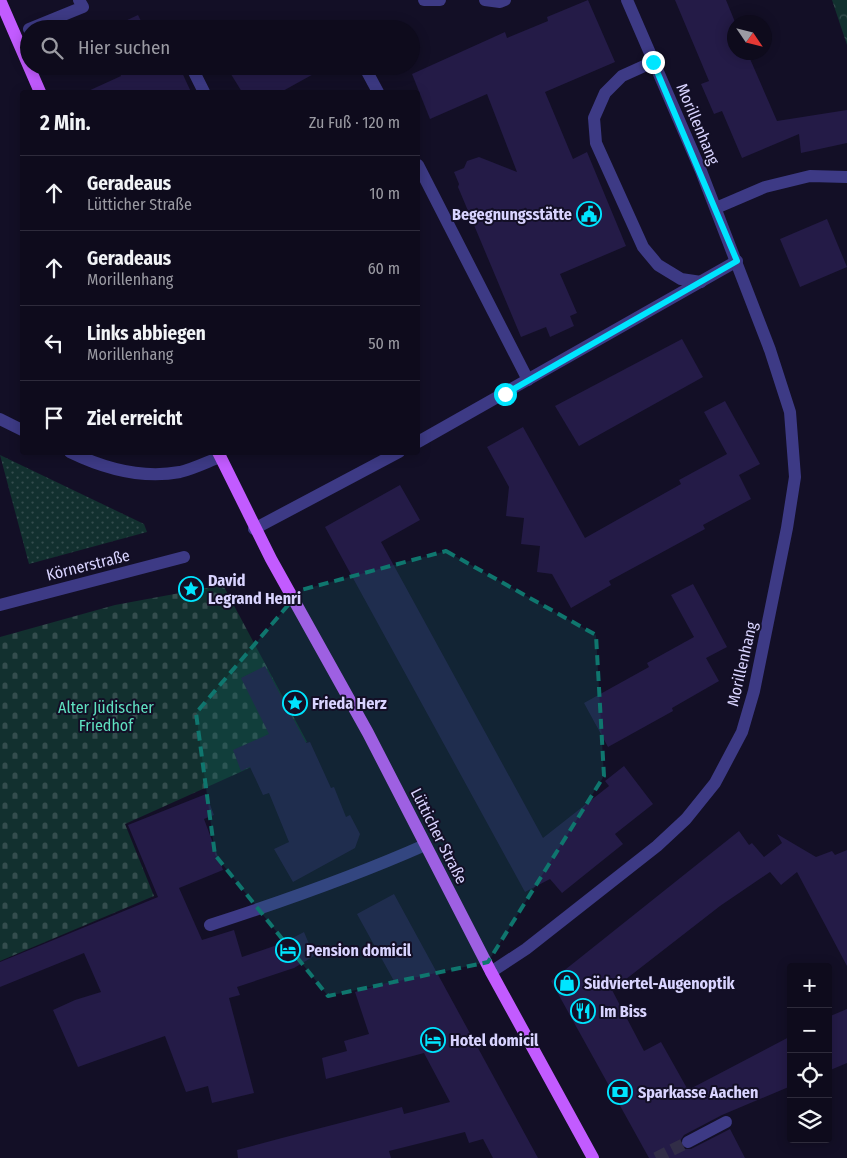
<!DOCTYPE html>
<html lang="de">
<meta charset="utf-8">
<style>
body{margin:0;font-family:"Fira Sans Condensed",sans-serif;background:#171425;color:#f1f3f6}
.controls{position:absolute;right:15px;bottom:15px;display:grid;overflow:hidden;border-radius:5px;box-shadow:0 2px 12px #0003}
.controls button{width:45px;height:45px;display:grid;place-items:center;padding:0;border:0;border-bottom:1px solid #2e2b3b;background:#0e0b1c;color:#f1f3f6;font:25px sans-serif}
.compass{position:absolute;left:727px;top:15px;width:45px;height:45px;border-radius:50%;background:#0e0b1c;box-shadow:0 2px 12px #0003;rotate:125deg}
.stop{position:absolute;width:15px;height:15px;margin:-11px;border:4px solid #00e5ff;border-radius:50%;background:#fff}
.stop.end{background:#00e5ff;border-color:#fff;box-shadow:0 1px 5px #0008}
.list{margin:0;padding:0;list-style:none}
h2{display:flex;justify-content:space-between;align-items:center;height:65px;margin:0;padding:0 20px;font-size:21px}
h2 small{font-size:16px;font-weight:400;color:#9b9ba3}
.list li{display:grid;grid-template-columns:32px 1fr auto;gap:15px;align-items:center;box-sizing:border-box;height:75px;padding:0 20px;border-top:1px solid #2e2b3b}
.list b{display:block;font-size:19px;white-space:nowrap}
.list p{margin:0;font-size:16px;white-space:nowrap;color:#9b9ba3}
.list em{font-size:16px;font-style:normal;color:#9b9ba3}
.icon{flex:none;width:28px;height:28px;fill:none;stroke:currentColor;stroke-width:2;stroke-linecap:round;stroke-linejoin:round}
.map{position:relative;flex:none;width:847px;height:1158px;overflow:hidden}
.search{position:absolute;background:#0e0b1c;box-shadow:0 2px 12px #0003;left:20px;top:20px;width:400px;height:55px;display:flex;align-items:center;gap:12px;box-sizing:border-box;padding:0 18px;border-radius:28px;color:#9b9ba3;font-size:19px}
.panel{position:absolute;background:#0e0b1c;box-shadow:0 2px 12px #0003;left:20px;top:90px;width:400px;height:365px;border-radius:5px}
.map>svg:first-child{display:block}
.grass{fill:url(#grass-dots)}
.cemetery{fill:url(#cemetery-stones)}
.park{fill:url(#park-crowns)}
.building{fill:#241b47}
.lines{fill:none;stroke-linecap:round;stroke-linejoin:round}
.minor-tunnel{stroke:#312d47;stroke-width:12;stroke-dasharray:12 6;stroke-linecap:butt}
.minor{stroke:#3d3a85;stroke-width:12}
.major{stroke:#c25bff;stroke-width:12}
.route{stroke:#00e5ff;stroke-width:6}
.marked{fill:#0f766e;fill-opacity:0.2;stroke:#0f766e;stroke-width:4;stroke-dasharray:10 6;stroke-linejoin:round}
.labels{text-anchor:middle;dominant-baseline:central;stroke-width:4;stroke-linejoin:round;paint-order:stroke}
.street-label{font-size:16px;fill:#d9d4ff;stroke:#130f26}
.poi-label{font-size:16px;font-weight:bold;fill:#d9d4ff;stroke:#130f26;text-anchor:start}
.park-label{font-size:16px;fill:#5fe0c0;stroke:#130f26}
</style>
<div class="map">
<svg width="847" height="1158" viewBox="0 0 847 1158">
<defs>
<pattern id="grass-dots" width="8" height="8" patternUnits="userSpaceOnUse" patternTransform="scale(1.25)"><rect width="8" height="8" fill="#12302f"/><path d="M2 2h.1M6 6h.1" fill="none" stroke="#344d4e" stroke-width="1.8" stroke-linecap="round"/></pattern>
<pattern id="cemetery-stones" width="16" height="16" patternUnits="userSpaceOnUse" patternTransform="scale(1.25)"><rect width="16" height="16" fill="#12302f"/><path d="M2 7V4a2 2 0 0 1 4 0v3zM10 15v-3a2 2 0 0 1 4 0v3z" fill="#344d4e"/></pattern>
<pattern id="park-crowns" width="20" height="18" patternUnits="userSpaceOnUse" patternTransform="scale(1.25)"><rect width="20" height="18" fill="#12302f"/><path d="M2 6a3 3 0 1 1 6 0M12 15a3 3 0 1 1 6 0" fill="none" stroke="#344d4e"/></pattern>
</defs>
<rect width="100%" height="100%" fill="#130f26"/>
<polygon class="grass" points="0,455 144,524 147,532 29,564"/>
<polygon class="cemetery" points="223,585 307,742 125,824 154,896 0,961 0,637 115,605"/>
<polygon class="park" points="832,0 847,0 847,45"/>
<g class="building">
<polygon points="588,0 615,62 545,92 573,159 587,152 626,246 560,274 577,313 570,316 574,326 550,337 546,327 521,337 458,187 459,184 454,172 464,168 467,161 479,157 517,172 487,94 430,119 412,74 505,32 507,38 548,21 547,17"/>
<polygon points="675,0 726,0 735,22 734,52 747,52 777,121 847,110 847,143 801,153 799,134 742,158 722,111 714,114 701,84 709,81"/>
<polygon points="138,15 145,29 108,29"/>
<polygon points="117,66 179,66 191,92 86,92 121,76"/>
<polygon points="237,66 328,66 281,92 242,92 229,71"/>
<polygon points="827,219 847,267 800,287 780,239"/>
<polygon points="682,339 703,377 579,446 555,406"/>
<polygon points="725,401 760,464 739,475 751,499 703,525 705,529 609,581 611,585 571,608 552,574 537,572 540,546 521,544 524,518 506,516 509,487 487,447 523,427 585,538 681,484 679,480 727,454 704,412"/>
<polygon points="400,485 420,520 381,542 543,838 609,786 605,781 624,766 653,804 615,834 623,844 562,893 550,879 525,892 325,527"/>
<polygon points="693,584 727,647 706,658 719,681 672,708 673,711 608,747 584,703 649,667 647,663 694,637 671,595"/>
<polygon points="265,666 306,743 310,742 331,788 334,787 346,817 350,815 360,834 355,848 293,882 274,849 289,842 269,793 263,795 250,767 241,771 233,750 269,734 241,678"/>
<polygon points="206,794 214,815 204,819 223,870 179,888 202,940 234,930 242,957 283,943 304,932 314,956 294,968 237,987 240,995 229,998 254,1093 212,1103 208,1086 186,1092 165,1036 78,1067 53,1010 75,1000 101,992 84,953 0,987 0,962 158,897 128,825"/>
<polygon points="739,831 749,845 752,843 764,857 782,843 777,834 816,857 832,851 835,855 847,850 847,966 797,872 781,885 770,872 720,906 612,990 644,1051 661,1042 688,1090 791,1036 791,1086 722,1115 684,1135 680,1141 683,1149 691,1149 730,1129 745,1158 649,1158 551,981"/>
<polygon points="394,894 538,1158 493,1158 483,1139 469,1143 465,1132 389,1151 391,1158 238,1158 237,1150 282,1138 402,1107 404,1114 450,1102 424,1053 326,1079 322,1058 347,1051 344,1041 369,1034 355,992 394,981 357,914"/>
<polygon points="847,1009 847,1063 828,1071 828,1017"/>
</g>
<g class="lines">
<polyline class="minor-tunnel" points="656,1158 688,1142"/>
<g class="minor">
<polyline points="424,0 440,0"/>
<polyline points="485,0 500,2 505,0"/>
<polyline points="29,29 83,7 79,0"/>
<polyline points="653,62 622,76 605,93 594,118 596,143 643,247 658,265 681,279 701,282"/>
<polyline points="191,66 204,92"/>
<polyline points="364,66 378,92"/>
<polyline points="418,165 528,380"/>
<polyline points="716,208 765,187 810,176 847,177"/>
<polyline points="0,419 22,430"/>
<polyline points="418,442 737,261"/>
<path d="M70 452C103 468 143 479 180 472 193 469 207 462 220 457"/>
<polyline points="254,529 399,452"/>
<polyline points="0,605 184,557"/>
<path d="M210 925C284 901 355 876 425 845"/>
<polyline points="491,972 526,949 657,846 686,819 715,783 742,732 754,691 787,528 795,477 790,412 770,350 701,171 627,0"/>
<polyline points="688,1142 726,1122"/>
</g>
<g class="major">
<polyline points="0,0 40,92"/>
<polyline points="218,452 271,559 368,733 491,972 593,1158"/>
</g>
</g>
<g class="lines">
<polyline class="route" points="505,394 737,261 653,62"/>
</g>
<path class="marked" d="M446 551 596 635 604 776 488 962 328 996 215 855 196 713 301 590Z"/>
<defs>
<symbol id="civic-ring" viewBox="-11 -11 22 22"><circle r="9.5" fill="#130f26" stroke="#00e5ff" stroke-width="1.5"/><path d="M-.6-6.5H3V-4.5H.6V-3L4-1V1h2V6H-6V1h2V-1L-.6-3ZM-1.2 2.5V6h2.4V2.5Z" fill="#00e5ff"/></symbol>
<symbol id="sight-ring" viewBox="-11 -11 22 22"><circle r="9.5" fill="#130f26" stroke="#00e5ff" stroke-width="1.5"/><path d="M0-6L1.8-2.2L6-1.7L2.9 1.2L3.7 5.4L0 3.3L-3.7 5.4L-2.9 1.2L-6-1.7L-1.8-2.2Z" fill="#00e5ff"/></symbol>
<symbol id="hotel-ring" viewBox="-11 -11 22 22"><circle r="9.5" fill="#130f26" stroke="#00e5ff" stroke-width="1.5"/><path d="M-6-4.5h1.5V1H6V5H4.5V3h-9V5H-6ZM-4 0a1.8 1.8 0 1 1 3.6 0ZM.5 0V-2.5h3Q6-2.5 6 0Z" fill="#00e5ff"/></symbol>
<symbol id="shop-ring" viewBox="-11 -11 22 22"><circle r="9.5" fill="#130f26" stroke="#00e5ff" stroke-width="1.5"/><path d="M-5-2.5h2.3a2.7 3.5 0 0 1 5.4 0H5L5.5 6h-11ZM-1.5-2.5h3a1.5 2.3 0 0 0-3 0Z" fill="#00e5ff"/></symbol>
<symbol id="restaurant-ring" viewBox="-11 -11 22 22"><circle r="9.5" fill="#130f26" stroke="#00e5ff" stroke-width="1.5"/><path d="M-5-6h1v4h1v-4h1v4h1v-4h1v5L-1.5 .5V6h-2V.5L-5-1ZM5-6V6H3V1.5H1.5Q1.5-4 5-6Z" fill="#00e5ff"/></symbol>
<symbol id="bank-ring" viewBox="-11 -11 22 22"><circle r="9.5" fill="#130f26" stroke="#00e5ff" stroke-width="1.5"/><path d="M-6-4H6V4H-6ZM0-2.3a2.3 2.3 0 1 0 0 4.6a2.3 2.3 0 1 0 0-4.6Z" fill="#00e5ff"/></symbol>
</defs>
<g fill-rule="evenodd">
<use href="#civic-ring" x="575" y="200" width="28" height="28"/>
<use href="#sight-ring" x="177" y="575" width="28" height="28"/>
<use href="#sight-ring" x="281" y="689" width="28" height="28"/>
<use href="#hotel-ring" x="274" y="936" width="28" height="28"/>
<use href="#shop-ring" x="553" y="969" width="28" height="28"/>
<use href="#restaurant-ring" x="569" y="997" width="28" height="28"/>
<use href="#hotel-ring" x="419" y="1026" width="28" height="28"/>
<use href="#bank-ring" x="606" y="1078" width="28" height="28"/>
</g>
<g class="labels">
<g class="street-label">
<text transform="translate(698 124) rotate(67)">Morillenhang</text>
<text transform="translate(88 565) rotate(-14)">Körnerstraße</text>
<text transform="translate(742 664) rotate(-77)">Morillenhang</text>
<text transform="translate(439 836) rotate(63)">Lütticher Straße</text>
</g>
<g class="poi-label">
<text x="572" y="214" text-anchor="end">Begegnungsstätte</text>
<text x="208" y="580">David<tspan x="208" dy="18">Legrand Henri</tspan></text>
<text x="312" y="703">Frieda Herz</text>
<text x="306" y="950">Pension domicil</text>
<text x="584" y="983">Südviertel-Augenoptik</text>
<text x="600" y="1011">Im Biss</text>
<text x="450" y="1040">Hotel domicil</text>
<text x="638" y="1092">Sparkasse Aachen</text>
</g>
<g class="park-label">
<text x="106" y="707">Alter Jüdischer<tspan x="106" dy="18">Friedhof</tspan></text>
</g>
</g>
</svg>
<div class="controls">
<button>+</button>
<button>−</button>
<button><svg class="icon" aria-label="locate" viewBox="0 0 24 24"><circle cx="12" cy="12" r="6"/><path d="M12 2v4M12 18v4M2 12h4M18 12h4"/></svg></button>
<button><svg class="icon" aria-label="layers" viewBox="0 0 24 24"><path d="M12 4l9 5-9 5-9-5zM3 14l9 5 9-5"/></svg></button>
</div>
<svg class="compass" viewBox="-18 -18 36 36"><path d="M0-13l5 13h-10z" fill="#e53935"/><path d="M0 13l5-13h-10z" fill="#9b9ba3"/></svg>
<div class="stop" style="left:505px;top:394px"></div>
<div class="stop end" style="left:653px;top:62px"></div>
<div class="search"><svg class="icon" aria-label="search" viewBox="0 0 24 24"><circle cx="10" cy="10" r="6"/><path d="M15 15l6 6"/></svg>Hier suchen</div>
<section class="panel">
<h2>2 Min.<small>Zu Fuß · 120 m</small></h2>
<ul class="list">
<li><svg class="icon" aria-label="ahead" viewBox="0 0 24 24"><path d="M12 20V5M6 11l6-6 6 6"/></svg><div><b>Geradeaus</b><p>Lütticher Straße</p></div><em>10 m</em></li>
<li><svg class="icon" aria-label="ahead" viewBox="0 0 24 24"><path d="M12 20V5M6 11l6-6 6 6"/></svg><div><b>Geradeaus</b><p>Morillenhang</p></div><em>60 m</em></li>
<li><svg class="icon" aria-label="left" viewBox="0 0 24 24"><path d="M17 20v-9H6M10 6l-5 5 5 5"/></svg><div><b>Links abbiegen</b><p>Morillenhang</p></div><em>50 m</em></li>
<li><svg class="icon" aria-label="arrive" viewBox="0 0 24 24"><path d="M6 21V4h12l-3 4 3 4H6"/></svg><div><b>Ziel erreicht</b></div></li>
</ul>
</section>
</div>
